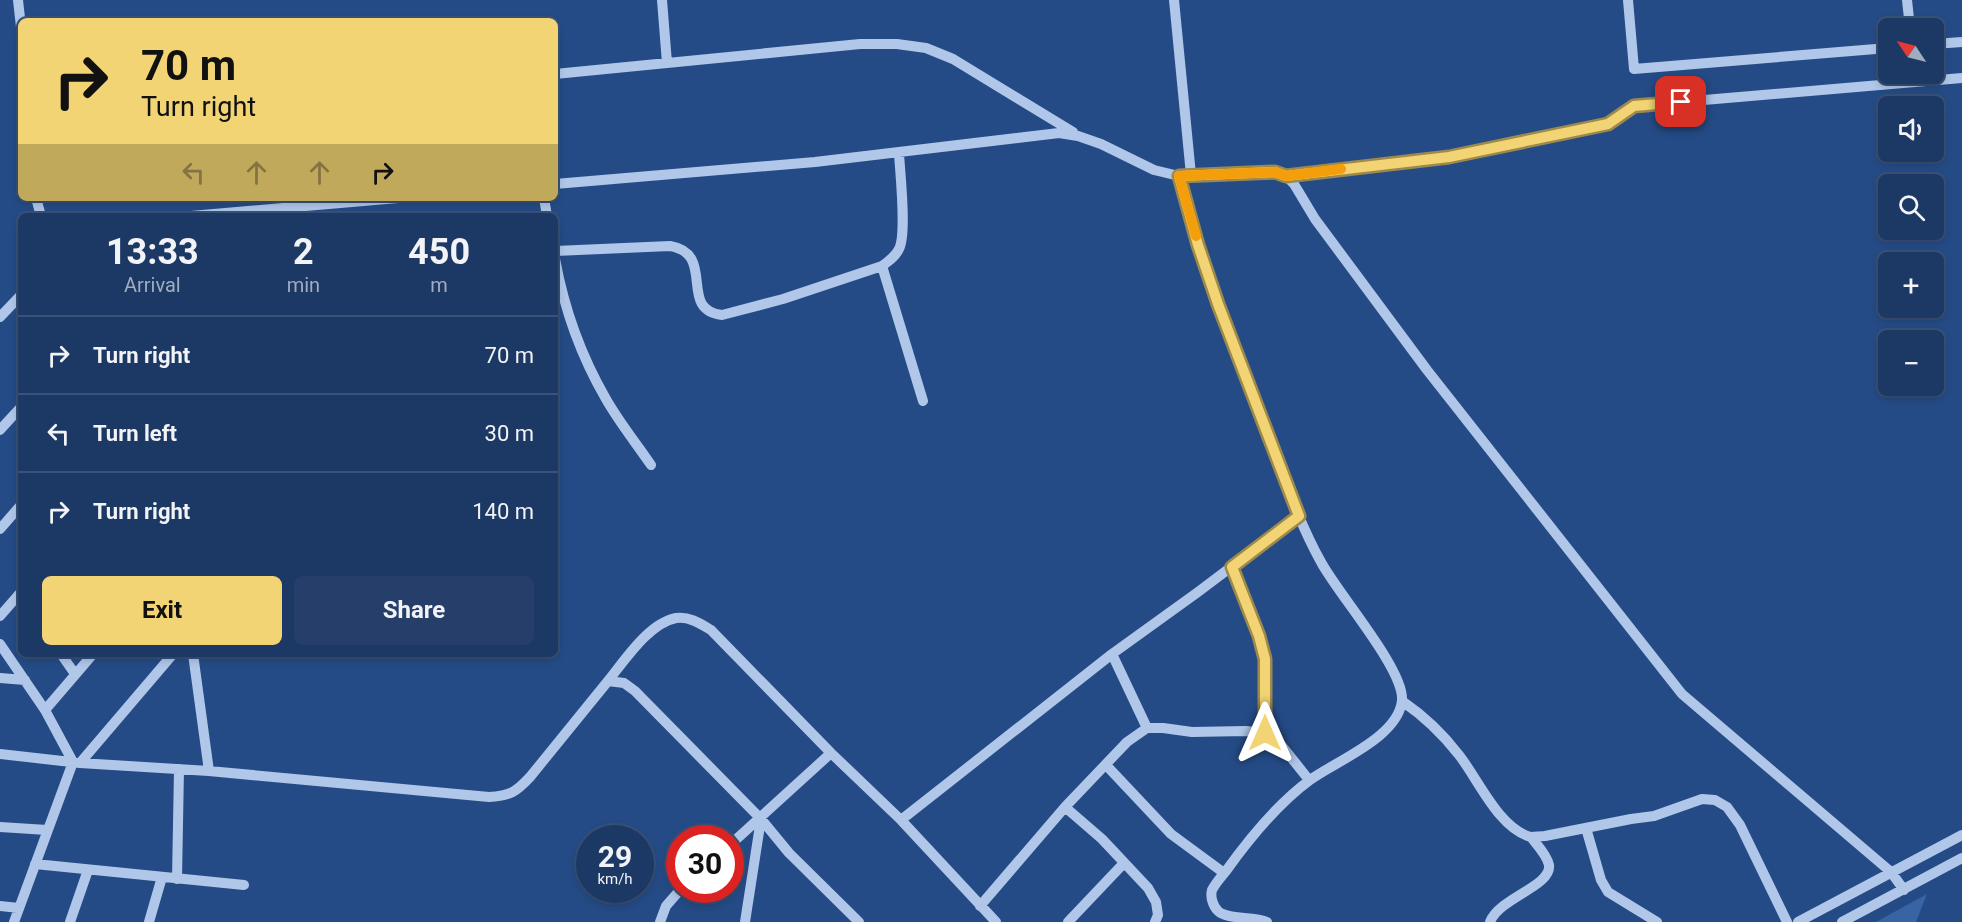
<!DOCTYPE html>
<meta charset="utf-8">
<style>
body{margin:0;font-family:Roboto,sans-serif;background:#253f6a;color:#f1f3f6;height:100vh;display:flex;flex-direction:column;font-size:22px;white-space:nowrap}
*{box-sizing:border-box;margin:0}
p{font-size:20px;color:#a0acbf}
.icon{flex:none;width:33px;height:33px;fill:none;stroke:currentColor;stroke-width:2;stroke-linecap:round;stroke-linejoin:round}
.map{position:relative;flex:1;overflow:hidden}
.drawer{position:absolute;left:18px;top:213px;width:540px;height:444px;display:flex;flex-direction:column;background:#1c3864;border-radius:9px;box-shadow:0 3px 9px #0003,0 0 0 2px #3a5278}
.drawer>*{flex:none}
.banner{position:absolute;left:18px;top:18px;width:540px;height:183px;border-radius:9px;box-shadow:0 3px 9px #0003,0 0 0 2px #3a5278;background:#f2d474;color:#111;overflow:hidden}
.needle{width:39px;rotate:305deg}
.fabs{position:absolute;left:1878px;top:18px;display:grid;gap:12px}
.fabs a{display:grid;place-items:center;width:66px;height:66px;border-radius:9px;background:#1c3864;box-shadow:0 3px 9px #0003,0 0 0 2px #3a5278;font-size:30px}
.speed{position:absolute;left:576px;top:825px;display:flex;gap:12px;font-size:30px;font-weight:700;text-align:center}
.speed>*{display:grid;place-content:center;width:78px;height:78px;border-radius:50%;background:#1c3864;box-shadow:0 3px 9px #0003,0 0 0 2px #3a5278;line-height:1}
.speed small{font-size:15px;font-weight:400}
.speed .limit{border:9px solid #d22;background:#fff;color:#111}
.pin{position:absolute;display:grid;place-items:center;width:51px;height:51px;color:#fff;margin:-26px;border-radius:12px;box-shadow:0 3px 9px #0006}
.me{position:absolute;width:66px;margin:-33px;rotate:0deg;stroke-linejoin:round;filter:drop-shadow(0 0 4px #0008)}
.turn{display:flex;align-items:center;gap:21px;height:126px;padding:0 24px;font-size:27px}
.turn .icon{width:78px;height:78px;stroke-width:2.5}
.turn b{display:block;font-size:42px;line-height:51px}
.lanes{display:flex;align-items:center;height:57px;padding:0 24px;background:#0003;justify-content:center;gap:30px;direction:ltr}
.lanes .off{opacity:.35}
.eta{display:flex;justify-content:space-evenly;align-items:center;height:102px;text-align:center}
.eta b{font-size:36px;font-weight:700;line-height:42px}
.primary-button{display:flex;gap:12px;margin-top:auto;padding:12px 24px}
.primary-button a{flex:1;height:69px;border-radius:9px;background:#f2d474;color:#111;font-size:24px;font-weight:700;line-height:69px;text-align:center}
.primary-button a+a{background:#253f6a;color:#f1f3f6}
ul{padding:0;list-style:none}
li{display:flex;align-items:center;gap:18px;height:78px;padding:0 24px;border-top:2px solid #3a5278}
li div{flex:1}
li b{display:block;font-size:22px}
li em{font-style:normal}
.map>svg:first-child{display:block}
.green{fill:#3964a3}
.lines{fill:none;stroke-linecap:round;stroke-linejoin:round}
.minor{stroke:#b0c7e9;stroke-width:10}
.route-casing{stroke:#9d8a4b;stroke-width:15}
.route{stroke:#f2d474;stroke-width:10}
.slow{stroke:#f59e0b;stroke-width:10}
</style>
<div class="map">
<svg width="1962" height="922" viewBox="0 0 1962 922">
<rect width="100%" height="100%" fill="#254b86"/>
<!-- green -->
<path class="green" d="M1927 894 1916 922H1876Z"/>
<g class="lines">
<!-- minor -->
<path class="minor" d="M18 0 21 27
M662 0 667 63
M1174 0 1191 175
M1628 0 1634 69 1888 48
M1907 0 1910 28
M1934 44 1962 42
M555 74 860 44H897L926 48 953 59 1073 132
M1179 176C1191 219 1203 262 1218 304 1232 345 1249 385 1264 425 1282 471 1297 519 1321 562 1338 594 1404 669 1402 700 1399 737 1336 761 1310 780 1277 804 1249 839 1226 871 1221 877 1215 884 1212 890 1210 897 1213 906 1218 911 1227 920 1253 916 1267 922
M1286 176 1449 157 1608 124 1634 106 1962 78
M555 184 815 162 1059 133 1078 136 1101 144 1154 170 1179 176 1275 172 1286 176 1294 184 1315 219 1427 370 1682 694 1891 872 1904 890
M36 198 41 216
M544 198 547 216
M191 216 398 198
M555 251 670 246C717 254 677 310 722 315L783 299 882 266C889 261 895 257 899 249 907 234 900 173 899 153
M555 259C564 308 581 356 606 399 619 422 636 443 651 465
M882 266 923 401
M0 317 21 295
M0 430 21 407
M0 529 21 505
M1232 567 1259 636 1265 659V733
M0 616 21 592
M0 644 45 710 73 762 14 922
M61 654 75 674
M193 654 209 771
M1112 654 1147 728
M0 678 25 680
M608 681C625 660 649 623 676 618 689 616 701 624 711 630L831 753 901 820 996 922
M1402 701C1424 716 1442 733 1459 755 1478 779 1499 829 1531 837 1535 837 1541 836 1545 836L1631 819 1654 816 1702 799 1715 800 1727 807 1740 825 1787 922
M45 710 93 654
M0 754 80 763 209 771 489 797C510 796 516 792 530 777L608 681 624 683 635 691 761 819 789 853 859 922
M80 763 173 654
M1106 765 1171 834 1224 873
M1065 807 1102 839 1148 888 1156 902 1158 915 1155 922
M901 820 1112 654 1198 592 1299 516
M0 827 47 830
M1586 828 1601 880 1608 892 1657 922
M730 845 831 753
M35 864 244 885
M177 879 179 769
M0 906 19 908
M980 906 1065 807 1127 742 1147 728H1163L1192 732 1246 731 1265 733 1278 741 1309 780
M70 922 88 870
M149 922 162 877
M660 922 666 906 680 890
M745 922 761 819
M1068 922 1124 863
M1490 922C1499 898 1552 886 1549 865 1547 855 1537 845 1531 837
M1798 922 1962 835
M1842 922 1962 858"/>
</g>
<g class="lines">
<!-- route casing -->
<g class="route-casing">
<path id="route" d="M1265 733V659L1259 636 1232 567 1299 516 1218 304 1198 245 1179 176 1275 172 1286 176 1449 157 1608 124 1634 106 1681 102"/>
</g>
<!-- route -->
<use href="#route" class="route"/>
<!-- slow -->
<path class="slow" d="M1196 236 1179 176 1275 172 1286 176 1341 169"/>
</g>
</svg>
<div class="fabs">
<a><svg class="needle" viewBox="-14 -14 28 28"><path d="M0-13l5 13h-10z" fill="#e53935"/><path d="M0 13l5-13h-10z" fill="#a0acbf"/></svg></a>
<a><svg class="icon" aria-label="sound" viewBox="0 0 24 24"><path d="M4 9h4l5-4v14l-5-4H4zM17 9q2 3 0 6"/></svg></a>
<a><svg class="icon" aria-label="search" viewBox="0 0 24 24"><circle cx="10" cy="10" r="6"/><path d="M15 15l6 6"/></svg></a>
<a>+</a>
<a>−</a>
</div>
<div class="speed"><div>29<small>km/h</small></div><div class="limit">30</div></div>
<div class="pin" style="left:1681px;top:102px;background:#d93025"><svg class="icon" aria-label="arrive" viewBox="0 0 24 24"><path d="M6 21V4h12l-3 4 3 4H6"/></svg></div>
<svg class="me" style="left:1265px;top:733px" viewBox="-20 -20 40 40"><path d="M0-17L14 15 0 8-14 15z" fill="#f2d474" stroke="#fff" stroke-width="4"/></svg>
<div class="banner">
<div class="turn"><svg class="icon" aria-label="right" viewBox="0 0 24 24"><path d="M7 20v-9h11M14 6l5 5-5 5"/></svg><div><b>70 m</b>Turn right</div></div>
<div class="lanes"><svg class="icon off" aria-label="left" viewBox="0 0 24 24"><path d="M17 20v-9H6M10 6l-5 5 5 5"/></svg><svg class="icon off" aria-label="ahead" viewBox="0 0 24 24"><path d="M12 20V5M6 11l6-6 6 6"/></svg><svg class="icon off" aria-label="ahead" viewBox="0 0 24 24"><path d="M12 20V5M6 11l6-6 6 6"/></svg><svg class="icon" aria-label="right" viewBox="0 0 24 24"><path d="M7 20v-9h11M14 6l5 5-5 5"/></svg></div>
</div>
<section class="drawer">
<div class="eta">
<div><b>13:33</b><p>Arrival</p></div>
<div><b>2</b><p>min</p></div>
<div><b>450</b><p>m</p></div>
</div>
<ul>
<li><svg class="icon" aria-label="right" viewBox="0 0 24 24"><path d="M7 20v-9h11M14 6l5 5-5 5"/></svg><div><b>Turn right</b></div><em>70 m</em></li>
<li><svg class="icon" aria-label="left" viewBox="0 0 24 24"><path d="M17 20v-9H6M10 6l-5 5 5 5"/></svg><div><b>Turn left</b></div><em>30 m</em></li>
<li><svg class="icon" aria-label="right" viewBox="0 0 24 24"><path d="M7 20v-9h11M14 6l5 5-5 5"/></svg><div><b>Turn right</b></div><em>140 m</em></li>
</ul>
<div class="primary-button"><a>Exit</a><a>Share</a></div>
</section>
</div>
